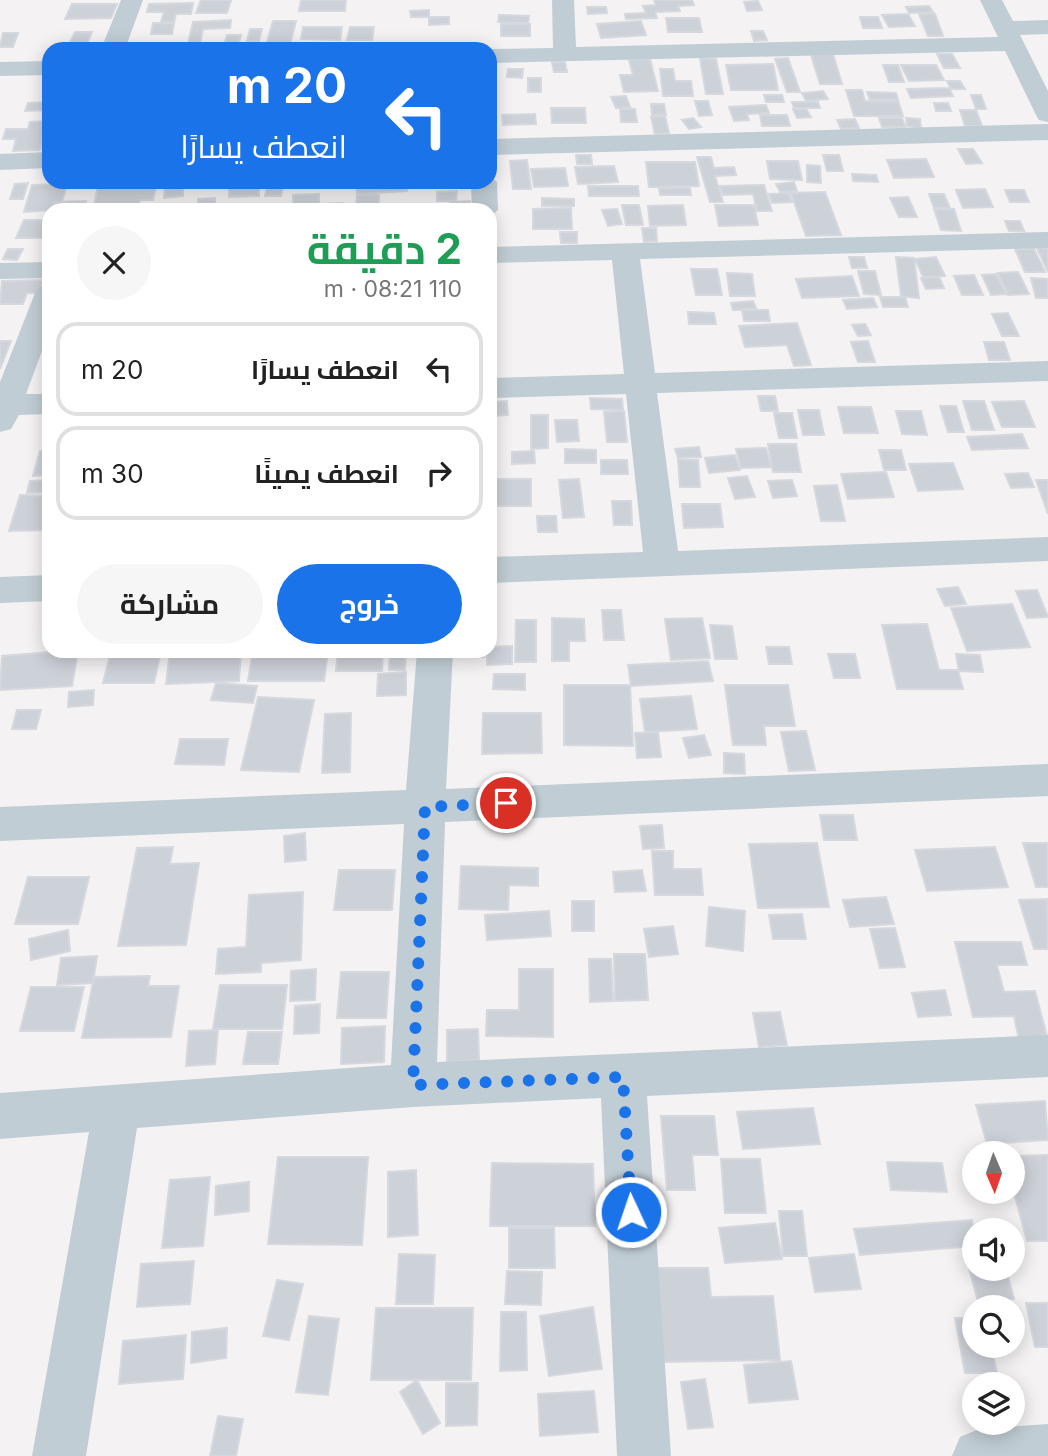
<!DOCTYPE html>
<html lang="ar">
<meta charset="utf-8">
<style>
body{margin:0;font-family:Inter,Cairo,sans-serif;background:#f6f6f6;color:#222;direction:rtl;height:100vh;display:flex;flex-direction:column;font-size:26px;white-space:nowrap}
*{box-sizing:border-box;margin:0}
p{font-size:23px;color:#767676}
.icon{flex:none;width:38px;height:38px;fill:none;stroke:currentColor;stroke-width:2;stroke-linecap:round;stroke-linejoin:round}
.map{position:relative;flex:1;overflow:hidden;direction:ltr}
.details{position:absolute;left:42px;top:203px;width:455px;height:455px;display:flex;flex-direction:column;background:#fff;border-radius:21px;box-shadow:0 4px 18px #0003;direction:rtl}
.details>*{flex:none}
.banner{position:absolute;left:42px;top:42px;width:455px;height:147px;border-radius:21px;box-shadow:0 4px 18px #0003;direction:rtl;background:#1a73e8;color:#fff;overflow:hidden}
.needle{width:46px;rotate:178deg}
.tools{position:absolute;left:962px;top:1141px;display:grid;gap:14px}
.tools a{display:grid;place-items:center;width:63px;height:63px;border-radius:50%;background:#fff;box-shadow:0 4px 18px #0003;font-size:35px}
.pin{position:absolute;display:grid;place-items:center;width:60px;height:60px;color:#fff;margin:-30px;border:4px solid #fff;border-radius:50%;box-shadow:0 2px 7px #0007}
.me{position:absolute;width:77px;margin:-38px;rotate:357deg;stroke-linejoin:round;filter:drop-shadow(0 0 5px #0008)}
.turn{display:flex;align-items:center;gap:24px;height:147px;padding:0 35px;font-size:32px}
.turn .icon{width:91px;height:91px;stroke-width:2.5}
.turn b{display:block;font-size:49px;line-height:60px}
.round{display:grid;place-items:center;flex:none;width:74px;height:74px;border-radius:37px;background:#f6f6f6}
.head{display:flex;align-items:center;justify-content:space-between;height:119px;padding:0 35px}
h1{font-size:42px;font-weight:700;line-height:52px;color:#1e9e55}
.button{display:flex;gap:14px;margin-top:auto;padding:14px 35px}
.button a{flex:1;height:80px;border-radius:42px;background:#1a73e8;color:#fff;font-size:28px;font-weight:700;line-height:80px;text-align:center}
.button a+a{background:#f6f6f6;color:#222}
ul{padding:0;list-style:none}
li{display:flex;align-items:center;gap:21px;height:94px;margin:0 14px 10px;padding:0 21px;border:4px solid #e0e0e0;border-radius:21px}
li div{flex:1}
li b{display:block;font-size:26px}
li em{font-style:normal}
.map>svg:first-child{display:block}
.building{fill:#cdd1d8;stroke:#d5d8de;stroke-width:2}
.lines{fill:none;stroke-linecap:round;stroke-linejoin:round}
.street{fill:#c1cdd4;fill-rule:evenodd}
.route{stroke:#1a73e8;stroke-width:12;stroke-dasharray:0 21.6}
</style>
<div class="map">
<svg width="1048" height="1456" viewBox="0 0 1048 1456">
<rect width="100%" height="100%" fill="#f4f2f2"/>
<!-- building -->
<path class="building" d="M201 0H231L227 13H196Z
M301 0H346L345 11H299Z
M654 0H692L694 5 678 6 680 11 655 12 657 18 626 19 625 14 646 13 643 6 656 5Z
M758 1 762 10 747 11 744 2Z
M193 3 191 14H176L174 22H161L164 12H147L149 4Z
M72 4H117L111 18 65 19Z
M929 6 933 12 909 13 906 7Z
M587 7H606L607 13 588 14Z
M429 10V17H411L410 11Z
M908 14 915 26 889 27 882 15Z
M919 14H935L943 36H928Z
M499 15 529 16 528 23 498 22Z
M429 17H449V24L429 25Z
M860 17H878L882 28H863Z
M666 18H699L702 32H668Z
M231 20 230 28 203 29 200 44H188L193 22Z
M273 21H296L289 49H265Z
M641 21 646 35 601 38 597 24Z
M153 23H174L172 34H151Z
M501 24H530V36H501Z
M303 27H342L340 40 301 39Z
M350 27H374L372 40H347Z
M250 29H262L259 41H247Z
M751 31H763L767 40 754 41Z
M75 32H92L86 46H68Z
M3 33H18L13 47H0Z
M227 35H241L237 49H223Z
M833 54 842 84H820L811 55Z
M937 54H952L960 68H944Z
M700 58 716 59 723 94H706Z
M788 58 800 92H787L775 59Z
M650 59 658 91 624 92 620 75H633L629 60Z
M552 62H565L567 72H554Z
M773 64 778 90H731L726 65Z
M883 65H898L904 82H889Z
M901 65H936L944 80 909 81Z
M508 69H523L522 78 507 77Z
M660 69H673L675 81H691L693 96H663Z
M528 78H541V92H528Z
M947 81H960L965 89H951Z
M949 88 953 96 911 98 907 89Z
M846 90H862L865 101H898L903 116H854Z
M823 91 828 99 806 101 802 93Z
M867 92 896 93 898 100H870Z
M764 95H782L784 102H766Z
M971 95H981L986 109H976Z
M626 96 630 107 616 108 611 97Z
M695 101H708L712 115 699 116Z
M49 102V110L25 111 28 103Z
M792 102H818L820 108H794Z
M934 103H948L951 111H936Z
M651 104H664L666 115H652Z
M766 105 769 113 747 114 749 120 734 121 729 107Z
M551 108H585L586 123H552Z
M620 109H635L637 122H621Z
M793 109H806L811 117 797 118Z
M960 110H976L982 126H965Z
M535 114 536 124 503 125 502 115Z
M760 115H787L790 126H762Z
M665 116 669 133 655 134 651 117Z
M693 118 701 127 689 129 682 120Z
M879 118H902L905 127H882Z
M906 118 920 119 921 128 907 126Z
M855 119 859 128 841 129 837 120Z
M49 121 40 150 13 151 16 139H3L6 129H28L30 122Z
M958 149H973L982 163 966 164Z
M576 155H591L592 164H577Z
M823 155H839L843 171H827Z
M697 157H711L714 168 734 167 736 175 715 176 723 202H710Z
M926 159 934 177 894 178 887 160Z
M527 160 531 189H513L510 161Z
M767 161H798L802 180 770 179Z
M646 162H695L699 186 649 187Z
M807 165 820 166 821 183 807 182Z
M614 166 618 182 578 184 575 167Z
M565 168 568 186 534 187 531 169Z
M852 174 876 175 878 182 853 181Z
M99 182H157L153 200H140L138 209 93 210Z
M165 182H183V196L164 198Z
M268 182H284L281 196H265Z
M356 182H406L407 191 357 194Z
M414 182H437L438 186 414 188Z
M794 182 797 191 780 192 776 184Z
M28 183 23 199H10L15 184Z
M67 184 62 202H54L52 210 24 212 32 185Z
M259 184V196L229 197V185Z
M764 185 772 211H757L753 194 723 195 720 186Z
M588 186H638L639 196H589Z
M659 188H690L691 195H660Z
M985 189 993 207 963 208 956 190Z
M1005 190H1024L1029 202H1010Z
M457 191 456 201H437V192Z
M825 192 841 235 806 236 791 193Z
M789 193 792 202 772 203 769 194Z
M319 194V204L343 203V210H304L305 205 293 206V195Z
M929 194H944L950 208H934Z
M357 195H379V204L356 205Z
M908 197 917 217H899L890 198Z
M215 198V207L198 208V199Z
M542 198 574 199V206H542Z
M86 201 84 210H54L56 202Z
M470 201 471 210H450V202Z
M622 205H639L643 225H626Z
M683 205 686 225 650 226 648 206Z
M715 205H754L758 225 719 226Z
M571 208 572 229H533V209Z
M617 209 622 224 608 226 602 210Z
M934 209H954L961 231 941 230Z
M24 220H49V238H16Z
M1005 221H1020L1024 231H1009Z
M642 228H656L657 241 644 242Z
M560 232H577V243H561Z
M1037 248H1048V272Z
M8 249H23L17 260 3 259Z
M1015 249H1034L1045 272H1025Z
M849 257H864L867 268H852Z
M896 257 914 258 919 298 901 296Z
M936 257 945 276 923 277 915 259Z
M691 269H717L722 295H696Z
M858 271H875L881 295 864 294Z
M1018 272 1029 294 1008 295 998 273Z
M727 273 752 274 755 296H730Z
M996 274 1006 294 991 295 982 275Z
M974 275 983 295H962L954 276Z
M852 276 859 296 802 298 796 279Z
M939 277 944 288 926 289 921 278Z
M1031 278 1048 279V298H1036Z
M45 280 40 293H27L23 304H0L2 281Z
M880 297H905L908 307H883Z
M873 298 877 307 847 309 843 300Z
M753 301 756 308 733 310 731 303Z
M742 310H768L770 321H744Z
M688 312 714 313 716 324H689Z
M1008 313 1019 336H1002L992 314Z
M797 323 811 365 794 366 787 345 745 347 739 326Z
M865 324 871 335 858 336 852 325Z
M0 341H11L0 369Z
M868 341 875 362H858L851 342Z
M984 342H1004L1010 360H989Z
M758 396H775L778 411H761Z
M590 398 622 399 623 410 591 409Z
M507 401 508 415 490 416V402Z
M963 401H984L994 430H972Z
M1024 401 1035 427H1002L992 402Z
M940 406H956L964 432H948Z
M838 407H871L878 433H844Z
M798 410H819L824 435H803Z
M624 411 627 442H607L604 412Z
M896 411H921L927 435 902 434Z
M774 413H792L797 438H779Z
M531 415H548V448L531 449Z
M555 420H577L579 441 557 442Z
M1022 434 1028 448 972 450 967 437Z
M768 444H796L801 472H773Z
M699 447 701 457 678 458 675 449Z
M766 448 771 467 741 468 736 449Z
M565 449 596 450V463H565Z
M879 450H901L906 470H884Z
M40 451H49V475L33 476Z
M534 451 535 463 512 464V452Z
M735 455 740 470 709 473 705 458Z
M678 459 698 460 700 487H680Z
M601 460H627L628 474H601Z
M953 463 963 489 918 491 909 464Z
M886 472 894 497 848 499 841 474Z
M1028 473 1034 487 1011 488 1005 474Z
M747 476 755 497 735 499 728 478Z
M490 479H531V506H490Z
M579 479 584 517 563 518 559 480Z
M49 480V492L27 493 30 481Z
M792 480 797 496 773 498 768 481Z
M1036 480H1048V514Z
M837 485 845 521H821L814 486Z
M20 495 49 496V530L9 531Z
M612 501H631L632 525H614Z
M682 504H720L723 527 684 528Z
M537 516H556L557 532H538Z
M958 587 966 604 945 606 937 589Z
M1037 590 1048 617 1027 618 1016 591Z
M1012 604 1030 647 967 651 951 608Z
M602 610H621L624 640H604Z
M552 618 584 619 585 641H569V661H552Z
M702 618 710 658 671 660 665 619Z
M516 620H536V662H515Z
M927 624 939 670H958L963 689H897L882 625Z
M710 625 732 626 737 659H715Z
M512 646V664L487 665V651H490V647Z
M766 647H789L792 664H769Z
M64 651H78L72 686 0 690 2 656Z
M111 651H161L154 683H103Z
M170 651H241L239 681 166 684Z
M253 651H328L324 681H248Z
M338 651H383L382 671H336Z
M390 651H406L405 670H389Z
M463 651H485L484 657H463Z
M828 654H855L860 678H834Z
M956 654 980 655 983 672 959 671Z
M708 661 713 681 631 686 628 665Z
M406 672V695L377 696 378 674Z
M494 674H525V690L493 689Z
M216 683 257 686 253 703 211 700Z
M564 685H630L633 746 564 745Z
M725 685H788L795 726H764L766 745H733Z
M94 690 93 705 68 707 69 692Z
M691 696 697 729 645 732 640 699Z
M258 697 314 700 299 772 241 770Z
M17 710H41L36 729H12Z
M351 713 350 772 322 773 325 714Z
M483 713H541L542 753 482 754Z
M806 731 815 770 789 771 781 732Z
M658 732 661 757 637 758 635 733Z
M704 735 711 755 689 758 683 738Z
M180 739H228L224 765 175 764Z
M724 753 744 754 745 774 724 773Z
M820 815H853L857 840H824Z
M662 825 664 848 643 849 640 826Z
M305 833 306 860 285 862 284 836Z
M817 843 829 907 758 908 749 844Z
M1023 843H1048V887H1036Z
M173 847 170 864 199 863 186 945 118 946 137 848Z
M995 847 1008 887 927 891 915 850Z
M652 851H673V869H701L703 895H655Z
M461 866 538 868V886L509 885 508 910 459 909Z
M339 870H395L392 910H334Z
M642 870 646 891 615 892 613 872Z
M28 877H89L78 924H15Z
M303 892 301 960 261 963V972L216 974 218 949 246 947 249 895Z
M886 897 894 924 850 927 843 900Z
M1047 899 1048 949H1034L1019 900Z
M572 901H594V931H572Z
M709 907 745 911 743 951 706 946Z
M549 911 551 936 487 940 485 915Z
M802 914 806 939H773L769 915Z
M673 926 678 954 649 957 644 929Z
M895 928 905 967 880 968 870 929Z
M68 930 70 951 31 960 29 939Z
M955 942H1021L1027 965H997L1004 992 1035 991 1048 1040H1019L1014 1016 973 1017Z
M614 954H645L648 1000 615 1001Z
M97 956 93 983 57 985 61 958Z
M589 959H611L613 1001 590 1002Z
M316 969 315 1000 290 1001 291 971Z
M519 969H553V1037L486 1036 487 1010H519Z
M341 972H389L386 1018H337Z
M150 976 148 986H179L171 1037 82 1038 94 977Z
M220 985H287L282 1029H213Z
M31 987H84L74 1031H20Z
M945 990 951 1015 918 1017 912 993Z
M320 1004 319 1033 294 1034 295 1006Z
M780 1012 787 1045 759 1047 753 1013Z
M385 1026 384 1062 341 1064 342 1028Z
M478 1029 479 1060 447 1062V1030Z
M218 1030 215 1064 186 1066 189 1031Z
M248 1032H282L278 1064H243Z
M1045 1101 1048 1140 987 1144 976 1105Z
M813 1108 820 1144 743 1149 737 1112Z
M661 1116H714L718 1155H692L695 1190H667Z
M1048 1155V1241H1027L1013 1189V1156Z
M278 1157H368L362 1245 268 1244Z
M721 1159H760L766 1213H725Z
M887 1162 942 1163 947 1192 891 1190Z
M492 1163 593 1164 595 1226H490Z
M416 1170 418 1235 388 1237V1172Z
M210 1177 203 1246 162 1248 170 1180Z
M249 1182V1211L215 1215 216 1186Z
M779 1211H802L807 1256H783Z
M972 1220 975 1246 860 1255 854 1229Z
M775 1223 782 1259 725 1263 719 1228Z
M509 1228H554L555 1268H509Z
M399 1254 435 1255 433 1304H396Z
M854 1254 861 1289 815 1292 809 1258Z
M194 1261 190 1304 137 1307 141 1264Z
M967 1261H975V1269H1006L1014 1299 978 1301Z
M656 1268H708L711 1297 773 1296 780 1360 662 1362Z
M507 1271 542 1272 541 1305 505 1304Z
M277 1280 303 1284 289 1340 263 1336Z
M1026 1303H1048V1347H1035Z
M593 1307 602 1369 549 1376 540 1316Z
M376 1308H473L471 1380H371Z
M501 1312H526L527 1370 500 1371Z
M309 1316 339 1319 328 1395 296 1392Z
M955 1318H975V1346H991L997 1373H965Z
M227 1328 226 1358 191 1363 192 1332Z
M186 1335 183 1379 119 1384 123 1341Z
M791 1361 798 1399 749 1403 744 1365Z
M705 1379 713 1427 688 1429 681 1382Z
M417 1380 440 1423 423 1434 400 1392Z
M446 1383H478L477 1425 446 1426Z
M594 1391 598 1432 540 1436 538 1394Z
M218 1416 243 1419 236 1456H210Z"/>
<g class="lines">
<!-- street -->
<path class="street" d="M121 0H143L125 49H101Z
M552 0H574L576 47 998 37 980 0H1002L1013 21 1048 20V34L1020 35 1048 91V122L1039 120 1036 115 1005 51 490 63V49L553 48Z
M49 61V75L0 76V62Z
M1048 124V140L490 155V139Z
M49 152V168L0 170V154Z
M490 176 497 182 498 210 490 217V210H472L471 182H490Z
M1048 232V248L640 259 655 373 1048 361V381L657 393 678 551 1048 537V561L490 583V557L643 552 626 394 490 398V378L624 374 612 260 490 263V247Z
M49 262V278L0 279V263Z
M49 284V332L26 394H49V414L19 415 11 429 0 432V382L35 293 39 287Z
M49 575V601L0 603V577Z
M417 651H453L446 789 1048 764V796L445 822 437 1062 1048 1035V1077L647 1096 671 1456H617L601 1098 413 1107 137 1128 86 1456H32L89 1132 0 1139V1093L391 1065 404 824 0 841V807L406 790Z
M1048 1424V1456H952L960 1437 979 1429Z"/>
</g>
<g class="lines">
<!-- route -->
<path class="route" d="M506 803 425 807 413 1085 623 1077 631 1212"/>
</g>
</svg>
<div class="tools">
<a><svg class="needle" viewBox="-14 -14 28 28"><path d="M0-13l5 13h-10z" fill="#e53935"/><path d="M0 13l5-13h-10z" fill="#767676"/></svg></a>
<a><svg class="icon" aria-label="sound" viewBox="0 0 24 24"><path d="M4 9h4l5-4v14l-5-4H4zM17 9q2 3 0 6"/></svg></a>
<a><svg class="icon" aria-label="search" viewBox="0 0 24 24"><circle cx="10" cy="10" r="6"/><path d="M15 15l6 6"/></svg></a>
<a><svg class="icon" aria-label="layers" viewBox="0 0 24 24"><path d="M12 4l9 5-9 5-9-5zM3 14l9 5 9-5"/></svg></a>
</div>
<div class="pin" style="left:506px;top:803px;background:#d93025"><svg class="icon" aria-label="arrive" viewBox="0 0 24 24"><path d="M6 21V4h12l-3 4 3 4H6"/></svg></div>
<svg class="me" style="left:631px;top:1212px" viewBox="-20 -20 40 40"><circle r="17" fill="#1a73e8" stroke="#fff" stroke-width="3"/><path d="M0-11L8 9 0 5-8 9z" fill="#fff"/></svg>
<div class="banner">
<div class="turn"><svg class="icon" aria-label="left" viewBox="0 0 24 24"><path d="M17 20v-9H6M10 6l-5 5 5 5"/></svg><div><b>20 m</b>انعطف يسارًا</div></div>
</div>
<section class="details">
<div class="head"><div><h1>2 دقيقة</h1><p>110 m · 08:21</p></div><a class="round"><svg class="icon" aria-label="close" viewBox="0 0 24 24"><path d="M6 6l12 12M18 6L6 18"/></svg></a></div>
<ul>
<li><svg class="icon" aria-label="left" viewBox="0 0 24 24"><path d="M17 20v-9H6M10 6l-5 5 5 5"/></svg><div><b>انعطف يسارًا</b></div><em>20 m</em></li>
<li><svg class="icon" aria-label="right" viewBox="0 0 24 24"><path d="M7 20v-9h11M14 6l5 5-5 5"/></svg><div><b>انعطف يمينًا</b></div><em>30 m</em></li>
</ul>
<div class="button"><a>خروج</a><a>مشاركة</a></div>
</section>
</div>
